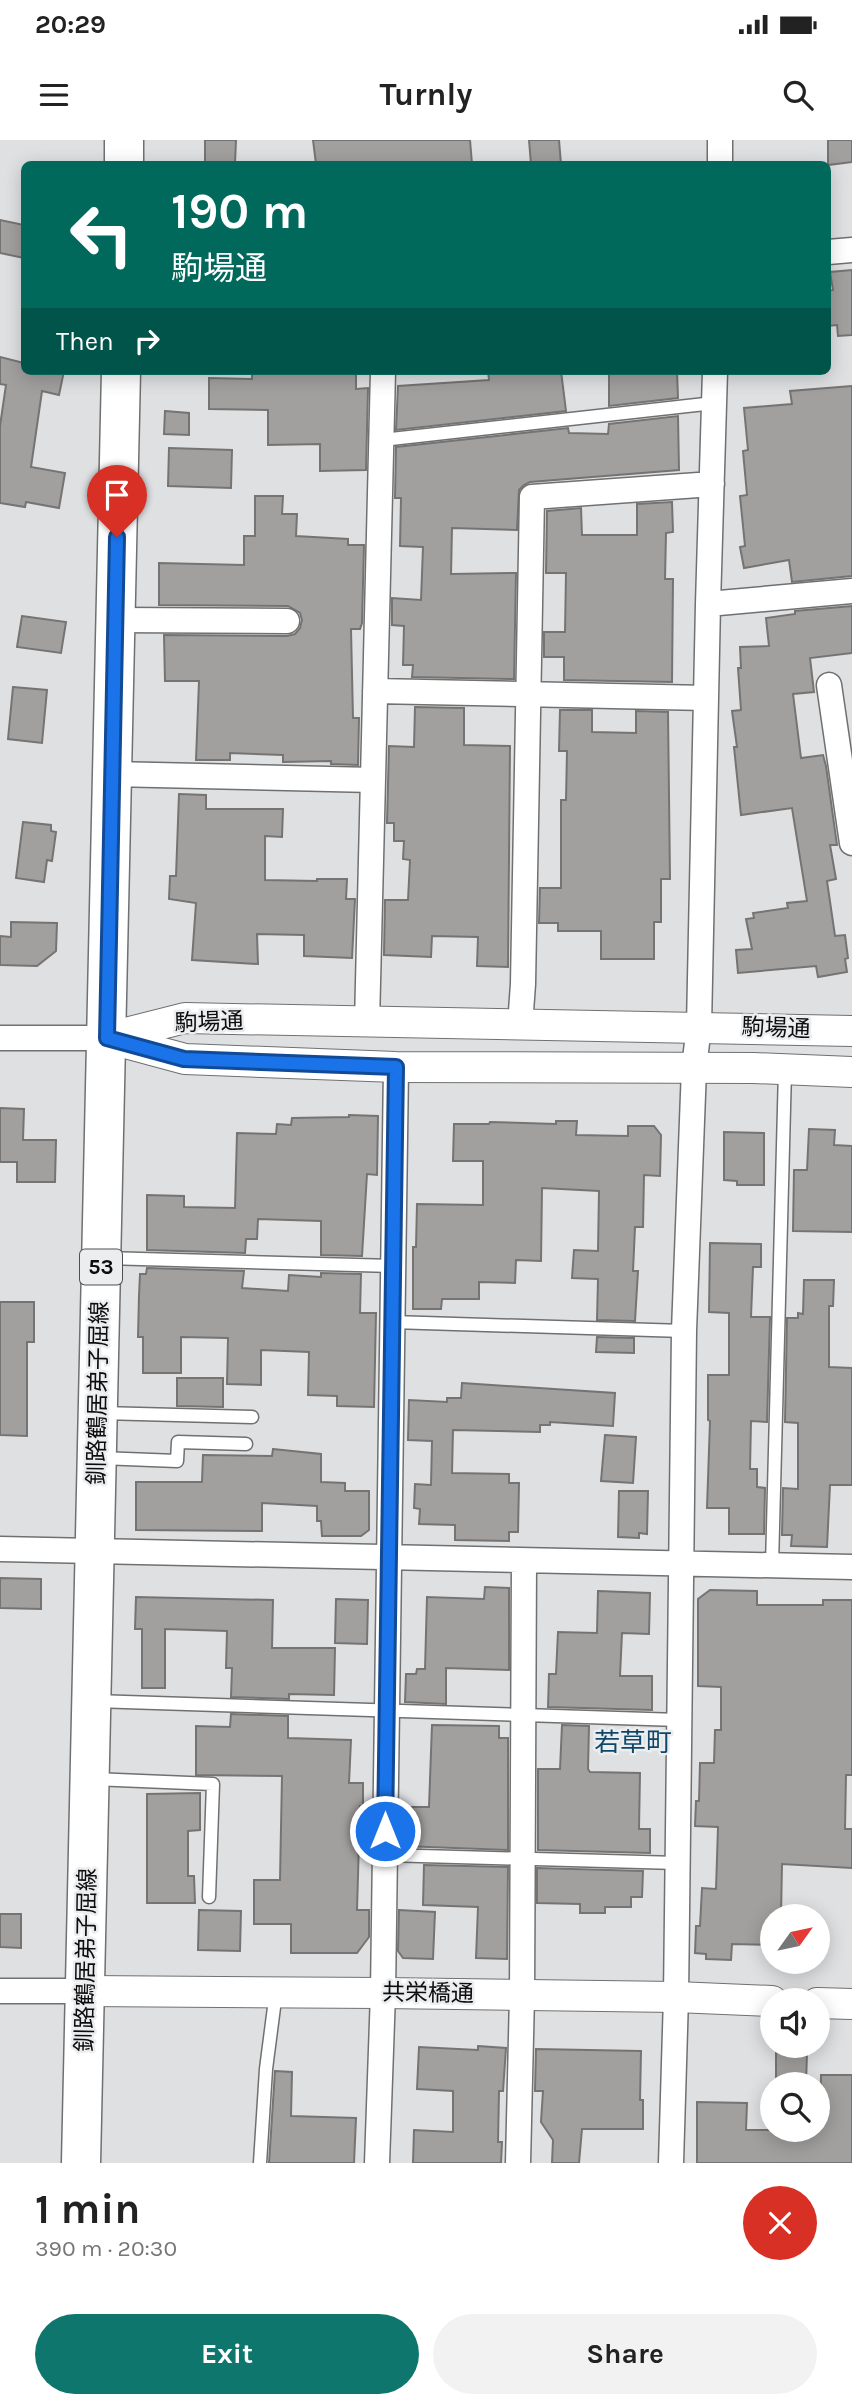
<!DOCTYPE html>
<meta charset="utf-8">
<style>
body{margin:0;font-family:Karla,"Noto Sans JP",sans-serif;background:#f2f2f2;color:#222;height:100vh;display:flex;flex-direction:column;font-size:26px;white-space:nowrap}
*{box-sizing:border-box;margin:0}
p{font-size:23px;color:#767676}
.icon{flex:none;width:38px;height:38px;fill:none;stroke:currentColor;stroke-width:2;stroke-linecap:round;stroke-linejoin:round}
.map{position:relative;height:2023px;overflow:hidden}
.sheet{display:flex;flex-direction:column;background:#fff;flex:1}
.sheet>*{flex:none}
.banner{position:absolute;left:21px;top:21px;width:810px;height:214px;border-radius:10px;box-shadow:0 4px 18px #0003;background:#00695c;color:#fff;overflow:hidden}
.needle{width:46px;rotate:57deg}
.fabs{position:absolute;left:760px;top:1764px;display:grid;gap:14px}
.fabs a{display:grid;place-items:center;width:70px;height:70px;border-radius:50%;background:#fff;box-shadow:0 4px 18px #0003;font-size:35px}
.pin{position:absolute;display:grid;place-items:center;width:60px;height:60px;color:#fff;margin:-72px -30px;border-radius:50% 50% 50% 0;rotate:-45deg;box-shadow:0 0 7px #0007}
.pin .icon{rotate:45deg}
.me{position:absolute;width:77px;margin:-38px;rotate:0deg;stroke-linejoin:round;filter:drop-shadow(0 0 5px #0008)}
.turn{display:flex;align-items:center;gap:24px;height:147px;padding:0 35px;font-size:32px}
.turn .icon{width:91px;height:91px;stroke-width:2.5}
.turn b{display:block;font-size:49px;line-height:60px}
.then{display:flex;align-items:center;height:66px;padding:0 35px;background:#0003;gap:14px;font-size:26px}
.round{display:grid;place-items:center;flex:none;width:74px;height:74px;border-radius:37px;background:#f2f2f2}
.overview{display:flex;align-items:center;justify-content:space-between;height:119px;padding:0 35px}
h1{font-size:42px;font-weight:700;line-height:52px}
.cta{display:flex;gap:14px;margin-top:auto;padding:14px 35px}
.cta a{flex:1;height:80px;border-radius:42px;background:#0f766e;color:#fff;font-size:28px;font-weight:700;line-height:80px;text-align:center}
.cta a+a{background:#f2f2f2;color:#222}
.status{display:flex;justify-content:space-between;align-items:center;height:49px;padding:0 35px;background:#fff;direction:ltr}
.status svg{height:19px;fill:currentColor}
header{display:flex;justify-content:space-between;align-items:center;height:91px;padding:0 35px;background:#fff;font-size:32px;font-weight:700}
.map>svg:first-child{display:block}
.building{fill:#a2a09f;stroke:#767473;stroke-width:2}
.lines{fill:none;stroke-linecap:round;stroke-linejoin:round}
.service-casing{stroke:#6f7071;stroke-width:15}
.minor-casing{stroke:#6f7071;stroke-width:27}
.tertiary-casing{stroke:#6f7071;stroke-width:32}
.primary-casing{stroke:#6f7071;stroke-width:41}
.service{stroke:#fff;stroke-width:12}
.minor{stroke:#fff;stroke-width:24}
.tertiary{stroke:#fff;stroke-width:30}
.primary{stroke:#fff;stroke-width:38}
.route-casing{stroke:#114b97;stroke-width:18}
.route{stroke:#1a73e8;stroke-width:12}
.labels{text-anchor:middle;dominant-baseline:central;stroke-width:5;stroke-linejoin:round;paint-order:stroke}
.shield{fill:#ecedef;stroke:#505052;stroke-width:2}
.shield-label{font-size:21px;font-weight:bold;fill:#0d0d0e}
.street-label{font-size:23px;fill:#0d0d0e;stroke:#ecedef}
.quarter-label{font-size:26px;fill:#0e4768;stroke:#ecedef}
</style>
<div class="status"><b>20:29</b><svg viewBox="0 0 49 12"><path d="M0 12V9h3v3zM5 12V6h3v6zM10 12V3h3v9zM15 12V0h3v12zM26 1h20v11H26zM47 4h2v5h-2z"/></svg></div>
<header><svg class="icon" aria-label="menu" viewBox="0 0 24 24"><path d="M4 6h16M4 12h16M4 18h16"/></svg>Turnly<svg class="icon" aria-label="search" viewBox="0 0 24 24"><circle cx="10" cy="10" r="6"/><path d="M15 15l6 6"/></svg></header>
<div class="map">
<svg width="852" height="2023" viewBox="0 0 852 2023">
<rect width="100%" height="100%" fill="#dfe0e2"/>
<!-- building -->
<path class="building" d="M205 0H236L235 24H205Z
M313 0H470L472 24H316Z
M529 0H559L561 24H531Z
M828 0H852V22L828 25Z
M0 80 24 85V118L0 113Z
M852 130V195L838 196 837 185 828 186V151L833 150 830 132Z
M0 217 24 223V231H64L59 255 42 251 31 327 65 333 59 368 26 362 25 367 0 363V286L6 245 0 244Z
M252 231 356 232V249L368 248 366 330 320 331V304L268 305V270L209 269V238L252 239Z
M488 231H561L566 271 396 290 398 246 489 240Z
M609 231H677L678 258 609 266Z
M852 246V436L792 442 789 420 744 428 740 407 745 406 740 356 747 355 743 311 748 310 744 268 792 264 790 251Z
M165 271 189 273V295L164 294Z
M678 276 679 330 530 342 524 345 519 350 517 390 452 388 451 434 516 433 514 539 412 537 413 525H403L404 486 392 485V458L421 460 423 407 400 406 401 358H395L396 307 568 288 569 293 608 294 609 284Z
M169 308 232 310 231 348 168 346Z
M255 356H283L282 374H297L296 396 348 399V405H364L362 483 360 489H351L353 578H359L358 625 331 624V621L283 622V615L230 613V620H196L199 541H165L164 495 287 496 295 494 300 488 302 480 300 473 288 466 159 465V423L244 425V396H255Z
M672 362 673 392 666 393 665 439H673L672 542 564 540V517H544V492H565L566 433H546L547 371 581 368 582 395H637V364Z
M852 466V513L810 518 814 552 793 554 801 618 823 615 826 626 837 705H830L836 739 827 741 835 796 845 795 848 818 845 819 847 832 818 837 816 826 738 833 736 810 752 809 746 779 754 778 753 773 788 768 787 763 807 761 792 668 741 675 734 607H737L732 571 741 570 738 528H741L740 507 769 506 766 478 795 474V471Z
M22 476 66 482 61 513 17 507Z
M13 547 47 550 42 603 8 599Z
M415 567 464 568V605L510 606 508 827 477 826 478 797 432 796 431 817 384 815 385 760H408L410 720 403 719 404 701H394V683H387L389 606 414 607Z
M560 570H592V592L636 593V571L668 572 670 739H661V782H654V819H601V791H558V783H539L540 748H561V660H566L567 611H559Z
M179 654 206 655V669H283L282 697 265 696V740L317 741V739H347L346 759H355L352 818 304 816V795L257 794 258 824 192 820 196 763 169 759 170 736H176Z
M23 682 51 685V691L56 692 52 721 47 720 44 742 16 738Z
M11 782 57 783 56 811 37 826 0 825V796L11 797Z
M0 968 24 969 23 1000H56L55 1042H17V1022H0Z
M349 975 378 976 377 1035 367 1034 362 1116 321 1115V1081L258 1079 257 1099H246L245 1113 147 1110V1055L184 1056V1067L235 1068 237 993 276 994 277 984 291 985 292 978 349 977Z
M556 981H577L576 995 628 996V986H654L661 995 660 1036 644 1035 643 1087H635L633 1131H638L635 1181 597 1180 598 1139 572 1138 574 1110 598 1111 599 1051 542 1048 541 1121 516 1120 515 1143 479 1142V1159H442L441 1169H413V1107H416L417 1064 483 1065V1021H453L454 984H489L490 982 556 984Z
M809 989 835 990 834 1005 852 1006V1092L793 1091 794 1030H807Z
M724 992 764 993V1045H737V1041L724 1040Z
M710 1103 761 1104V1127H753L751 1177H770L767 1282 751 1281 750 1329H757V1347L765 1348 764 1394H729V1368H707L710 1281 708 1280V1235H729V1173L709 1172Z
M147 1128 244 1131 242 1148 288 1151 289 1135 321 1137V1133L361 1134 360 1173H376L374 1267 337 1266V1256L308 1255 309 1212 261 1210V1245L227 1244 228 1198 181 1197V1233H143V1197H138L139 1156 140 1134H146Z
M804 1140H834L833 1166H829V1227L852 1228V1345H830L827 1407 791 1406 792 1395H782L783 1348 798 1349V1283L785 1282 787 1178H798V1173L803 1174Z
M0 1162H34V1202H27V1296L0 1295Z
M597 1197 634 1198V1213L596 1212Z
M177 1238H223V1267L177 1266Z
M462 1243 615 1253 613 1286 550 1282V1285H540V1292L453 1290 452 1333 509 1334V1343H519L518 1392H509V1401L455 1400V1385L419 1384 420 1369 414 1368 415 1344 431 1345 432 1301 408 1300 409 1260 447 1262V1258H461Z
M605 1295 636 1297 633 1343 601 1341Z
M273 1309 321 1314V1342L345 1343V1351H369V1390L361 1396H322L321 1381H317V1366L262 1363V1391L136 1390V1342H202L203 1315 272 1316Z
M619 1351H648L647 1394 639 1393V1398L618 1397Z
M0 1438 41 1439V1469L0 1468Z
M485 1447 509 1448V1530L446 1528V1564L405 1562 406 1534H416L417 1529H425L427 1457 484 1459Z
M710 1450 757 1451V1465H823V1460H852V1635H846L845 1689H852V1728L782 1724 781 1776H772V1805L732 1804 731 1820 706 1819V1814L695 1813 696 1786H700L702 1748 716 1749 718 1687 695 1686 696 1661H699L700 1623H714L715 1590H721V1547L698 1546V1459Z
M598 1451 650 1453 649 1494 622 1493 620 1536H652V1570L548 1567 549 1534H556L558 1492 597 1493Z
M136 1457 273 1460 272 1508H335L334 1555 289 1554V1559L231 1557 232 1528H226L227 1491 165 1489V1548H142V1489H135Z
M336 1459 368 1460 367 1504 335 1503Z
M231 1574 288 1576V1598L351 1600 349 1643H363V1666H360L357 1770H369V1797L357 1813H291V1784H254V1740H280L282 1636 196 1635V1586L230 1587Z
M432 1585 499 1586V1598H508V1710L402 1706V1667H429Z
M562 1585 589 1586 588 1629 590 1632 640 1633 639 1689H650V1713L538 1710V1629H560Z
M200 1653V1690L188 1691V1736H194L195 1763H147V1654Z
M424 1725 508 1727 507 1819 476 1818 478 1767 423 1765Z
M537 1728 643 1731 642 1757H631V1767H605V1773H580V1764L537 1763Z
M199 1770 241 1771 240 1811 198 1810Z
M399 1770 435 1772 433 1819 403 1818 398 1811Z
M0 1774H21V1808L0 1807Z
M478 1906 506 1908 503 1951H499L498 2002H502L501 2023H413L414 1990 453 1992V1951L417 1949 419 1907 478 1910Z
M536 1909 641 1911 640 1960H643V1989H582L579 2023H552L553 2000 541 1982 543 1951H535Z
M776 1912 807 1913 806 1944H776Z
M275 1931 292 1932 291 1976 356 1978 354 2023H269Z
M821 1935H852V2023H697V1962L747 1963 746 1990H820Z"/>
<g class="lines">
<!-- service casing -->
<g class="service-casing">
<path id="service" d="M382 300 714 263
M105 1118 393 1126
M392 1182 684 1191
M101 1273 252 1277
M100 1318 177 1321 178 1302 246 1304
M772 1425 785 930
M94 1561 679 1580
M93 1639 213 1644 209 1757
M385 1715 677 1723
M260 2023 266 1929 276 1852"/>
</g>
<!-- minor casing -->
<g class="minor-casing">
<path id="minor" d="M720 24V0
M828 112 852 110
M708 464 852 451
M115 480 287 481
M829 545 852 703
M375 551 706 558
M111 634 373 640
M367 883 383 231
M520 885 523 844 532 357 712 344
M0 898H107
M0 1409 852 1427
M0 1851H85
M377 2023 383 1853 396 927
M518 2023 522 1855 524 1421
M671 2023 676 1857 684 1191 694 928 699 886 708 464 715 231"/>
</g>
<!-- tertiary casing -->
<g class="tertiary-casing">
<path id="tertiary" d="M110 897 185 878 852 891
M107 898 185 919 396 927 754 928 852 932
M85 1851 383 1853 676 1857 772 1861
M817 1863 852 1864"/>
</g>
<!-- primary casing -->
<g class="primary-casing">
<path id="primary" d="M124 24V0
M81 2023 121 231"/>
</g>
<!-- service -->
<use href="#service" class="service"/>
<!-- minor -->
<use href="#minor" class="minor"/>
<!-- tertiary -->
<use href="#tertiary" class="tertiary"/>
<!-- primary -->
<use href="#primary" class="primary"/>
</g>
<g class="lines">
<!-- route casing -->
<g class="route-casing">
<path id="route" d="M117 397 107 898 184 919 396 927 385 1691"/>
</g>
<!-- route -->
<use href="#route" class="route"/>
</g>
<g class="labels">
<!-- shield labels -->
<rect class="shield" x="80" y="1109.5" width="42" height="35" rx="5"/>
<g class="shield-label">
<text x="101" y="1127">53</text>
</g>
<!-- street labels -->
<g class="street-label">
<text transform="translate(209 882) rotate(-2)">駒場通</text>
<text transform="translate(776 888) rotate(2)">駒場通</text>
<text transform="translate(98 1253) rotate(-89)">釧路鶴居弟子屈線</text>
<text transform="translate(86 1820) rotate(-89)">釧路鶴居弟子屈線</text>
<text transform="translate(428 1853) rotate(1)">共栄橋通</text>
</g>
<!-- quarter labels -->
<g class="quarter-label">
<text x="633" y="1602">若草町</text>
</g>
</g>
</svg>
<div class="fabs">
<a><svg class="needle" viewBox="-14 -14 28 28"><path d="M0-13l5 13h-10z" fill="#e53935"/><path d="M0 13l5-13h-10z" fill="#767676"/></svg></a>
<a><svg class="icon" aria-label="sound" viewBox="0 0 24 24"><path d="M4 9h4l5-4v14l-5-4H4zM17 9q2 3 0 6"/></svg></a>
<a><svg class="icon" aria-label="search" viewBox="0 0 24 24"><circle cx="10" cy="10" r="6"/><path d="M15 15l6 6"/></svg></a>
</div>
<div class="pin" style="left:117px;top:397px;background:#d93025"><svg class="icon" aria-label="arrive" viewBox="0 0 24 24"><path d="M6 21V4h12l-3 4 3 4H6"/></svg></div>
<svg class="me" style="left:385px;top:1691px" viewBox="-20 -20 40 40"><circle r="17" fill="#1a73e8" stroke="#fff" stroke-width="3"/><path d="M0-11L8 9 0 5-8 9z" fill="#fff"/></svg>
<div class="banner">
<div class="turn"><svg class="icon" aria-label="left" viewBox="0 0 24 24"><path d="M17 20v-9H6M10 6l-5 5 5 5"/></svg><div><b>190 m</b>駒場通</div></div>
<div class="then">Then<svg class="icon" aria-label="right" viewBox="0 0 24 24"><path d="M7 20v-9h11M14 6l5 5-5 5"/></svg></div>
</div>
</div>
<section class="sheet">
<div class="overview"><div><h1>1 min</h1><p>390 m · 20:30</p></div><a class="round" style="background:#d93025;color:#fff"><svg class="icon" aria-label="close" viewBox="0 0 24 24"><path d="M6 6l12 12M18 6L6 18"/></svg></a></div>
<div class="cta"><a>Exit</a><a>Share</a></div>
</section>
